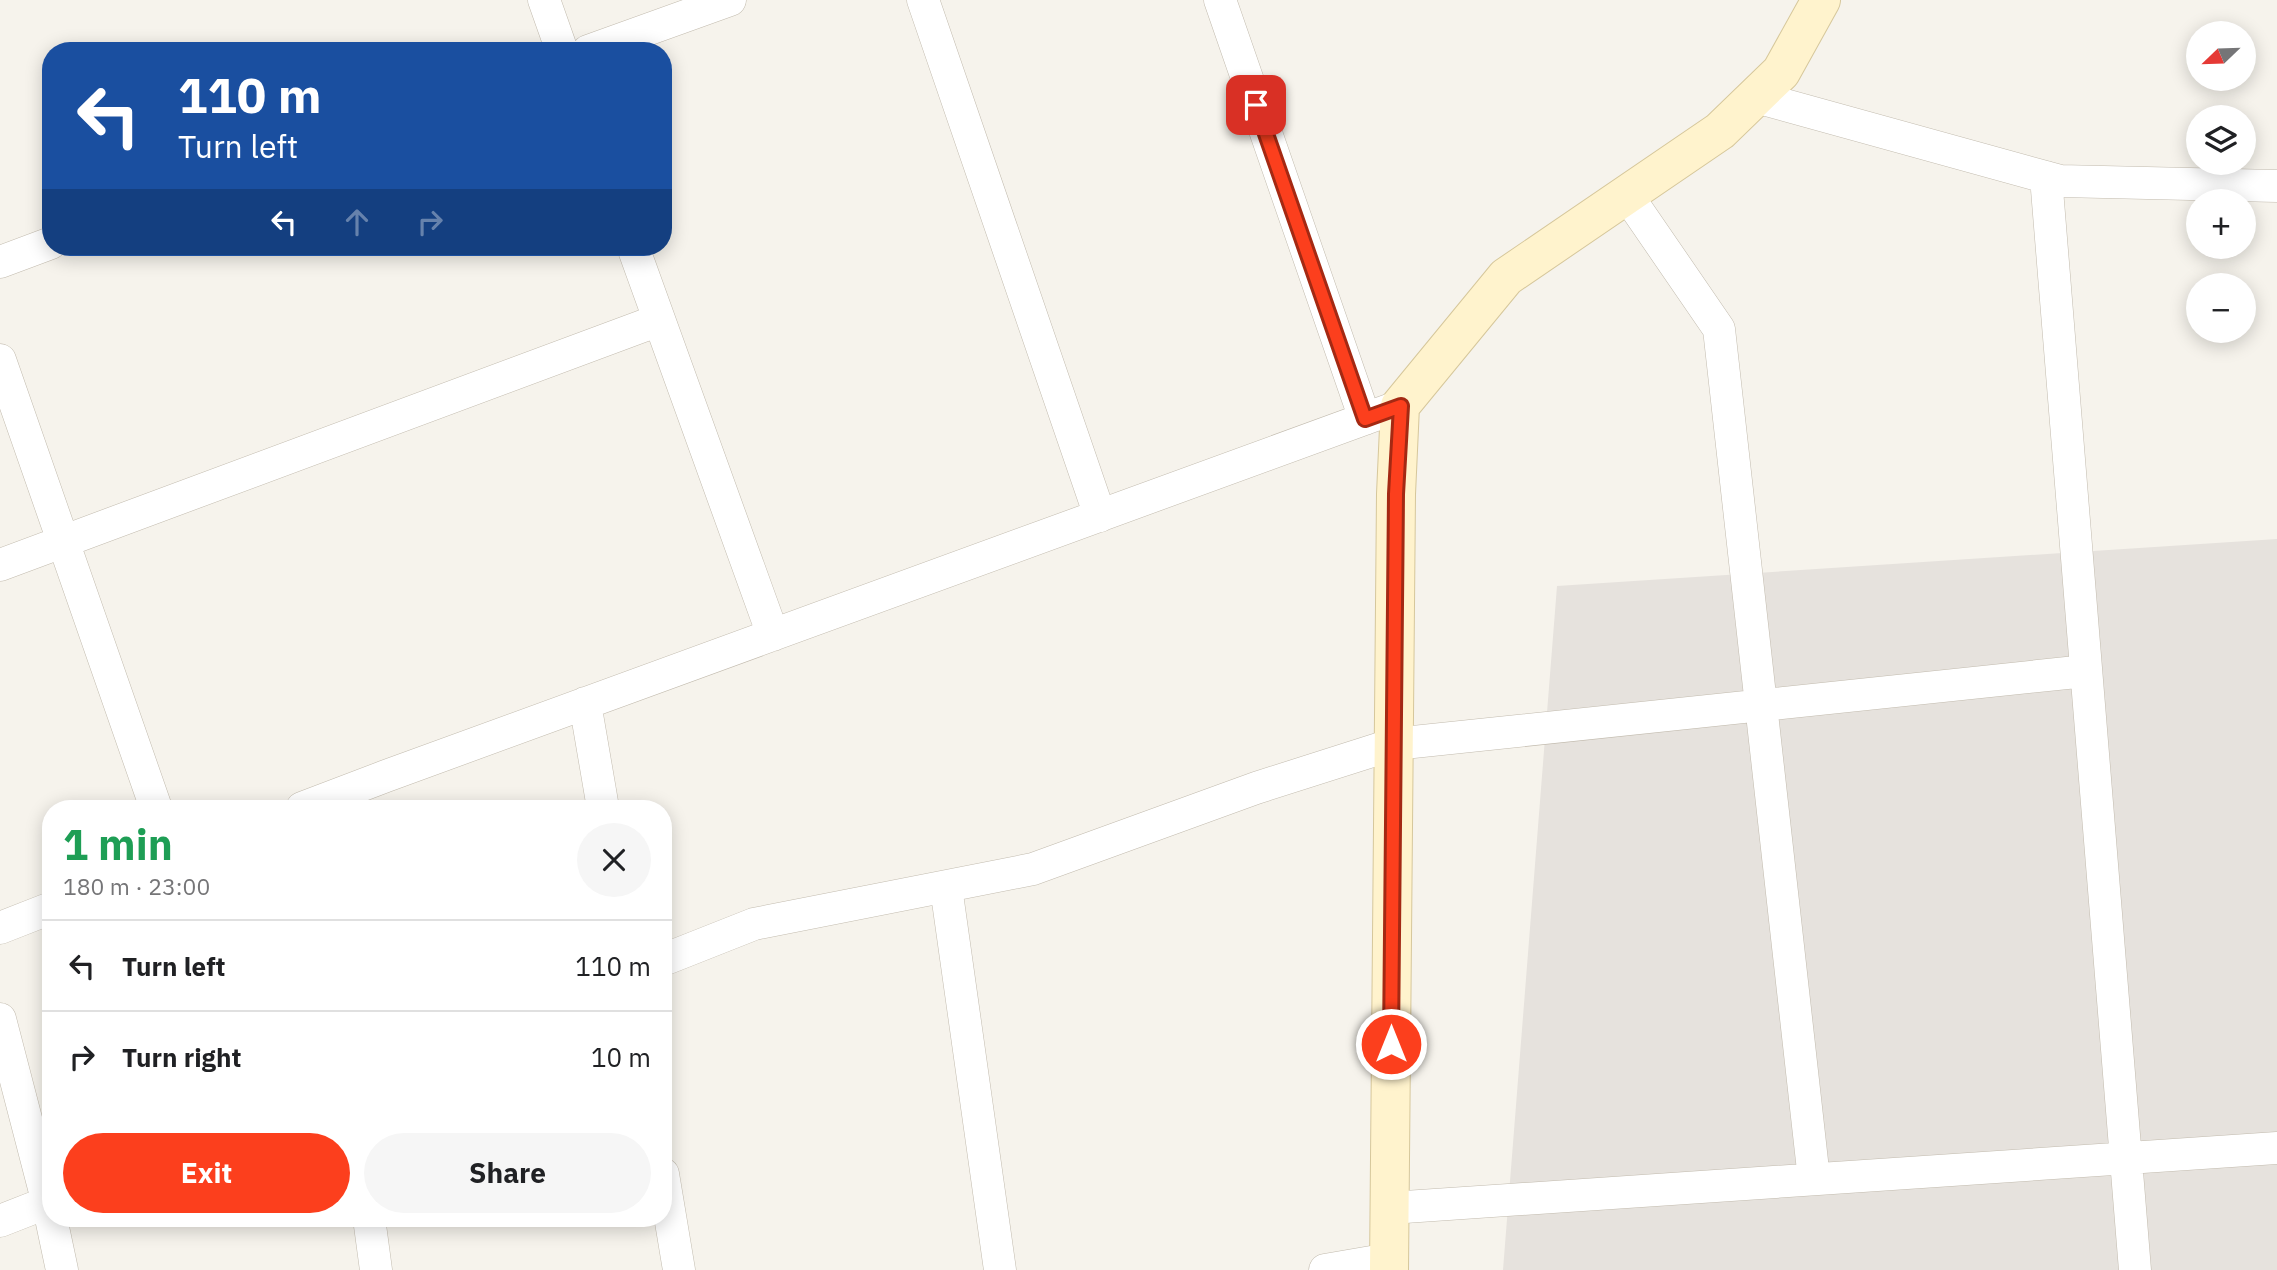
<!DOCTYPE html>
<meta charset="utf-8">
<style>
body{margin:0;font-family:"IBM Plex Sans",sans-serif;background:#f6f6f6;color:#202124;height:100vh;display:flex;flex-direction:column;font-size:26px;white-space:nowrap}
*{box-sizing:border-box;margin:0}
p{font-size:23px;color:#757577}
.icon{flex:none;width:38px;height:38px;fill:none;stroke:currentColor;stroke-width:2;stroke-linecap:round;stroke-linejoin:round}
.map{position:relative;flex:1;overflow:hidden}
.panel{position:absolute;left:42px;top:800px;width:630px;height:427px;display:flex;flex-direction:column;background:#fff;border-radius:28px;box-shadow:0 4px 18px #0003}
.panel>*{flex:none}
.banner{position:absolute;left:42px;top:42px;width:630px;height:214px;border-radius:28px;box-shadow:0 4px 18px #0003;background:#1a4fa0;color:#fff;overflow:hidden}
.needle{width:46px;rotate:247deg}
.controls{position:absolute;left:2186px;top:21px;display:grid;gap:14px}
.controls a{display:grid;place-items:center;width:70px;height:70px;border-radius:50%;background:#fff;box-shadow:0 4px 18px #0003;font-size:35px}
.pin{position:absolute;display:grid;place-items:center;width:60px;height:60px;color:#fff;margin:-30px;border-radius:14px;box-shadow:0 4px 10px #0006}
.me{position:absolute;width:77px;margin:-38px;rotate:0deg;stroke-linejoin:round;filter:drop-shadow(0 0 5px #0008)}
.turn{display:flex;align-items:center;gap:24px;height:147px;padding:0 21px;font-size:32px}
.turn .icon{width:91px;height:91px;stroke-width:2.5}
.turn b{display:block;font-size:49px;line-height:60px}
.lanes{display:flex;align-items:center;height:66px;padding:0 21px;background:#0003;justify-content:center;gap:35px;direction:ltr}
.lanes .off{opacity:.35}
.round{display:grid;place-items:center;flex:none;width:74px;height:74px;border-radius:37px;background:#f6f6f6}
.head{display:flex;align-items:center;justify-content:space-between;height:119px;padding:0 21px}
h1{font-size:42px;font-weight:800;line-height:52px;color:#1e9e55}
.cta{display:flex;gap:14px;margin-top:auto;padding:14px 21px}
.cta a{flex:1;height:80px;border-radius:42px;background:#fc3f1d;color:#fff;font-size:28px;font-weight:800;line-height:80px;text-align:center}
.cta a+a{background:#f6f6f6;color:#202124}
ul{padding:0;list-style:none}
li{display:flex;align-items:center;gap:21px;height:91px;padding:0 21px;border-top:2px solid #e0e0e0}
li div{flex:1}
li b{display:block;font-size:26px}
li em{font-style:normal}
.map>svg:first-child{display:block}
.industrial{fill:#e6e2dd}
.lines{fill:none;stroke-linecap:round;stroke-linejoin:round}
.minor-casing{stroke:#c2bbae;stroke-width:33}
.secondary-casing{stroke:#d6c79b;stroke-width:40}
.minor{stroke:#fff;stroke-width:32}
.secondary{stroke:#fff3cd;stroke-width:38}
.route-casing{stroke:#a42913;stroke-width:18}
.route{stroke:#fc3f1d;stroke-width:12}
</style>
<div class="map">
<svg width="2277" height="1270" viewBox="0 0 2277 1270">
<rect width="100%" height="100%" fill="#f6f3ec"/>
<!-- industrial -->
<path class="industrial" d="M2277 539V1270H1503L1557 586Z"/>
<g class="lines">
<!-- minor casing -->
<g class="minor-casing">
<path id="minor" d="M544 0 562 51
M923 0 1100 516
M1220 0 1365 419
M588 51 730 0
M1756 97 2060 181 2277 186
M2046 177 2135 1270
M1627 195 1719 329 1814 1179
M633 247 773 635
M0 262 51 243
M0 360 156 808
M0 565 659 320
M585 703 603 808
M302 808 386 776 1400 406
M946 887 1000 1270
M0 928 51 908
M663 960 754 924 1033 869 1256 788 1394 744 2086 671
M0 1019 51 1215
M663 1174 679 1270
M1390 1208 2277 1148
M51 1218 62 1270
M369 1218 376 1270
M0 1221 51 1201
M1325 1270 1389 1259"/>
</g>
<!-- secondary casing -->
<g class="secondary-casing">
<path id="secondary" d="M1389 1270 1396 494 1400 406 1506 277 1720 131 1781 72 1821 0"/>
</g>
<!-- minor -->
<use href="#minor" class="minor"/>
<!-- secondary -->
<use href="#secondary" class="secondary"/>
</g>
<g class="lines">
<!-- route casing -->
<g class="route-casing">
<path id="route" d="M1256 105 1365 419 1401 406 1396 494 1391 1044"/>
</g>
<!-- route -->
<use href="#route" class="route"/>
</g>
</svg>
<div class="controls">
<a><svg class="needle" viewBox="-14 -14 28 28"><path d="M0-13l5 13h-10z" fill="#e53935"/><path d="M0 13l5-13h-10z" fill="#757577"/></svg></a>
<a><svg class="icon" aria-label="layers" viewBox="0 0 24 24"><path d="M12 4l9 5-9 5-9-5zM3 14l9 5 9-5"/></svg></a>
<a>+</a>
<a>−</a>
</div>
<div class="pin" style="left:1256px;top:105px;background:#d93025"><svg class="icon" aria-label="arrive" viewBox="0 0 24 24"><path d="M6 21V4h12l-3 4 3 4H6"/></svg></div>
<svg class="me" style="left:1391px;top:1044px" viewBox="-20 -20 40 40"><circle r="17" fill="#fc3f1d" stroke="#fff" stroke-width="3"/><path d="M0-11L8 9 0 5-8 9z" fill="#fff"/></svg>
<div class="banner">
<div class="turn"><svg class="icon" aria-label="left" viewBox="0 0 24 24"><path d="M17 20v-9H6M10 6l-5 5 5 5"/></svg><div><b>110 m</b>Turn left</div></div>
<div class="lanes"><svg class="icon" aria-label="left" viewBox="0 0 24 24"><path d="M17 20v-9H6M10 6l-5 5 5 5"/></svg><svg class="icon off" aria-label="ahead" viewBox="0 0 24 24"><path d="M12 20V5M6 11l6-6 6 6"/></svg><svg class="icon off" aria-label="right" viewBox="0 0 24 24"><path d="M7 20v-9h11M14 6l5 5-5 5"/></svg></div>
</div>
<section class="panel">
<div class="head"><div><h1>1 min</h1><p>180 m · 23:00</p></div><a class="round"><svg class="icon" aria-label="close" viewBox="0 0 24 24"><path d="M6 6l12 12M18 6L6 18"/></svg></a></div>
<ul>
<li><svg class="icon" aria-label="left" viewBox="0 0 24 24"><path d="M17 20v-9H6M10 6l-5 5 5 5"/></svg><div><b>Turn left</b></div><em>110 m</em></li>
<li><svg class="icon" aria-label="right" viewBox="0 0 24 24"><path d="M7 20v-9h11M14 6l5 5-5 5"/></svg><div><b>Turn right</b></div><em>10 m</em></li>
</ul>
<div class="cta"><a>Exit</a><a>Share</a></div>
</section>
</div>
